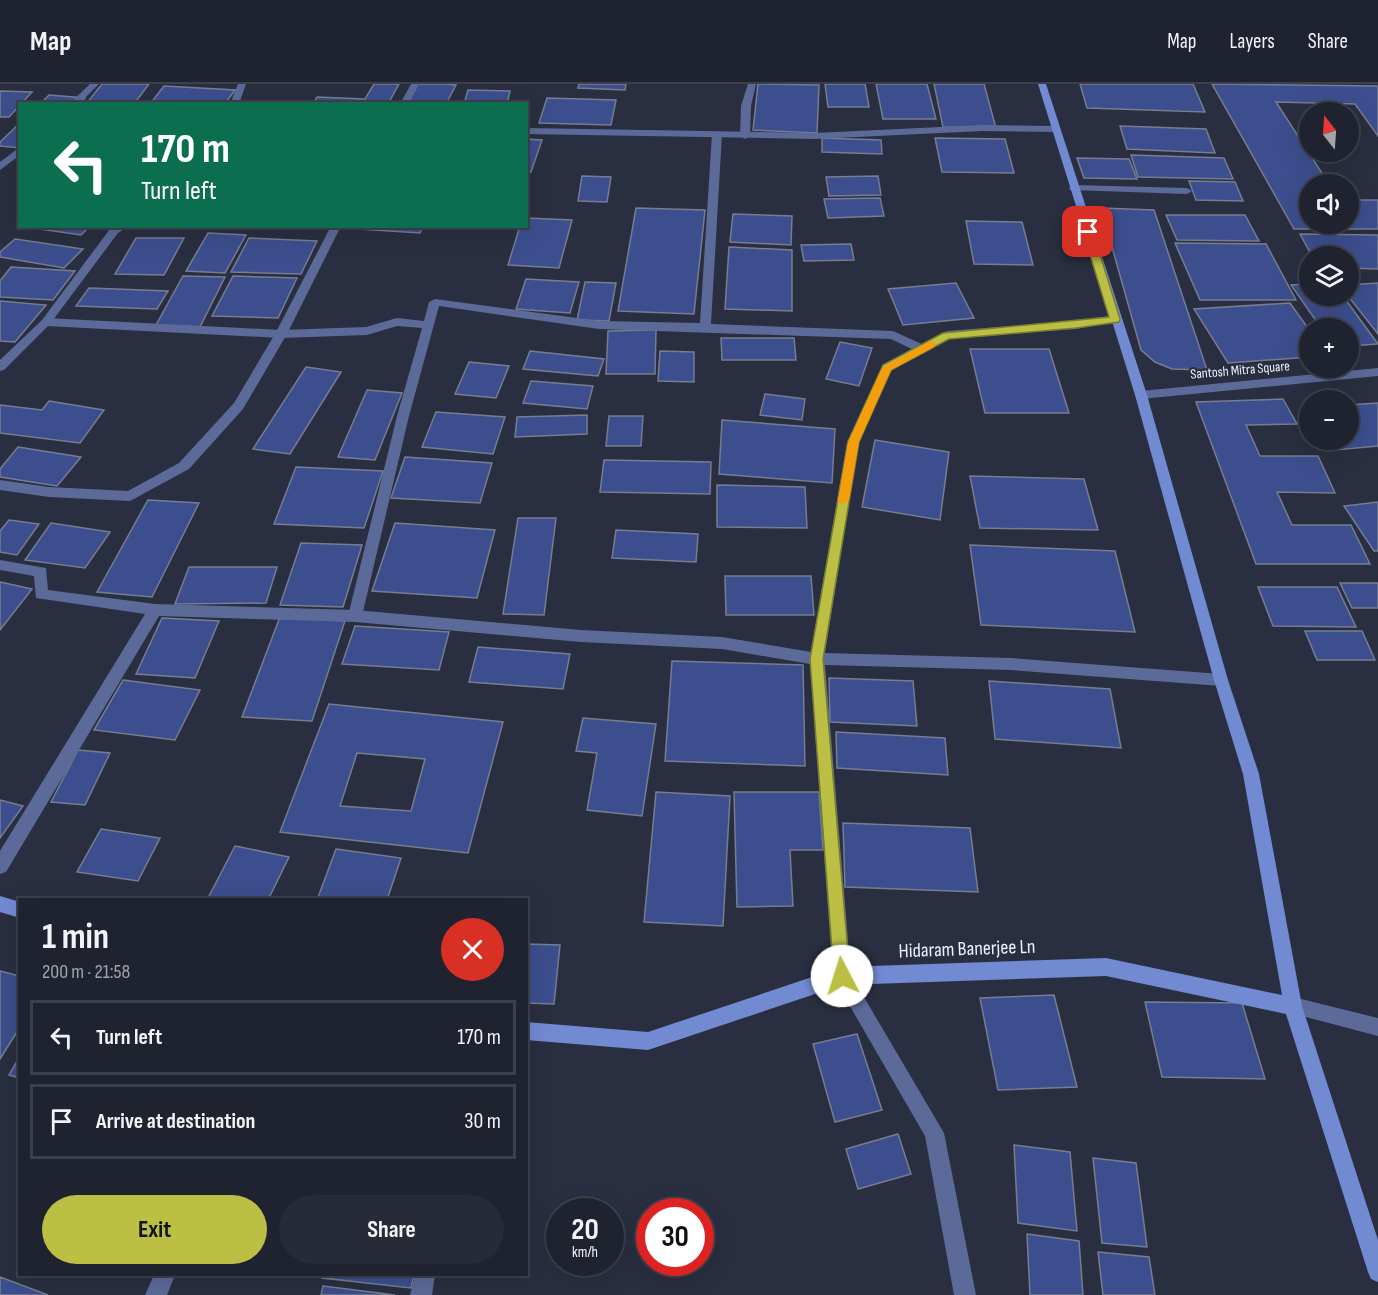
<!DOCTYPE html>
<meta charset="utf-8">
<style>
body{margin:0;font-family:"Sofia Sans Condensed",sans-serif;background:#272b38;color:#f1f3f6;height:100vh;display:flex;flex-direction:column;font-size:22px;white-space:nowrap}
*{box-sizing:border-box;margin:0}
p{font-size:20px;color:#a1a4ab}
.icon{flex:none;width:33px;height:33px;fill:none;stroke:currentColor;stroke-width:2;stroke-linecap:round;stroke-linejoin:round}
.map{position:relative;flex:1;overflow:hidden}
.panel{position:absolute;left:18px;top:814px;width:510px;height:378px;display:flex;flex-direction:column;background:#1f2330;border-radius:0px;box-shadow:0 6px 24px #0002,0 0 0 2px #3c404c}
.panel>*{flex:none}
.hud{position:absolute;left:18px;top:18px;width:510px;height:126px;border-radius:0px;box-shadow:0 6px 24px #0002,0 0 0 2px #3c404c;background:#0b6e4f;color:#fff;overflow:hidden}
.needle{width:39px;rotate:343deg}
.tools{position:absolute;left:1299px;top:18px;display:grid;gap:12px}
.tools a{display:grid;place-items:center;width:60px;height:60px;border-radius:50%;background:#1f2330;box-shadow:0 6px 24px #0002,0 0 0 2px #3c404c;font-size:30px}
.speed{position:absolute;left:546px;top:1114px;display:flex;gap:12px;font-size:30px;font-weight:700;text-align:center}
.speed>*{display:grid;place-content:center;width:78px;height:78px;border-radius:50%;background:#1f2330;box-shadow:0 6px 24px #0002,0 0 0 2px #3c404c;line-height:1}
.speed small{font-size:15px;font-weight:400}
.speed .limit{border:9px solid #d22;background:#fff;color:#111}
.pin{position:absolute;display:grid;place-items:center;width:51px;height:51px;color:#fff;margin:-26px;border-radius:12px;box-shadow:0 3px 9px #0006}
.me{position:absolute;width:66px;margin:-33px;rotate:355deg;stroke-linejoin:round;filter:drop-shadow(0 0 4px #0008)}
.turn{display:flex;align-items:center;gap:21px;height:126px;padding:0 24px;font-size:27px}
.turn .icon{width:78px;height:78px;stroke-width:2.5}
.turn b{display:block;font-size:42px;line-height:51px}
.round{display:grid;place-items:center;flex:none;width:63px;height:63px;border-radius:32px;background:#272b38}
.head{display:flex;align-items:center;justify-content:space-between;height:102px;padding:0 24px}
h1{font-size:36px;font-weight:700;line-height:45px}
.button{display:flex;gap:12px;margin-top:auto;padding:12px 24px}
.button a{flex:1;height:69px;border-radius:36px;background:#bbc045;color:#111;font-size:24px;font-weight:700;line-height:69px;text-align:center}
.button a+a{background:#272b38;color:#f1f3f6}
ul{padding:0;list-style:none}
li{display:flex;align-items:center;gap:18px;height:75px;margin:0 12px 9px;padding:0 12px;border:3px solid #3c404c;border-radius:0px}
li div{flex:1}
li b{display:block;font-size:22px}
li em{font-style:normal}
header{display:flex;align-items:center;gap:36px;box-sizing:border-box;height:84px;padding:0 30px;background:#1f2330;border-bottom:2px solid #3c404c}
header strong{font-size:28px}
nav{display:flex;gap:33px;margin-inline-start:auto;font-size:21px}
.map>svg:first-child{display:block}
.building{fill:#3c4e8d;stroke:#767d91;stroke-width:1.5;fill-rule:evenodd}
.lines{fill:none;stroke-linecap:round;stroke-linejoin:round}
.lane{fill:#5b6a98;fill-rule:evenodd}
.street{fill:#5b6a98;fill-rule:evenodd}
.secondary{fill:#728ad2;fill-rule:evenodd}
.route{fill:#bbc045;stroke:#7a7d2d;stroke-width:1.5}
.slow{fill:#f59e0b}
.labels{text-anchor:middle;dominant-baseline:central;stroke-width:4.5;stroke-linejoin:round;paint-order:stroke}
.far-street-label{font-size:14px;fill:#edf1fd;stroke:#292f40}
.near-street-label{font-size:20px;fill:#edf1fd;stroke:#292f40}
</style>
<header>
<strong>Map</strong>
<nav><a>Map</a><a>Layers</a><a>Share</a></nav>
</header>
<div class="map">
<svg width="1378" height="1211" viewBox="0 0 1378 1211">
<rect width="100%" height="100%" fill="#292f40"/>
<!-- building -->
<path class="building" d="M102 0H149L134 20H86Z
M374 0H399L388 20H313L317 13 365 15Z
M417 0H445L456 1 446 20H406Z
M579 0H626L625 6 578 4Z
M758 0 819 1 817 49 753 46Z
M825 0H865L869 23H828Z
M876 0H927L936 35H883Z
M934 0H984L996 44 943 43Z
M1080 0H1193L1205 28 1087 24Z
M1212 0 1378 2V52L1355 20 1276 18 1329 100H1310V140H1348V116H1378V145H1294Z
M164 2 235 6 225 20H150Z
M468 6 510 7 507 20H464Z
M0 7 32 8 9 33H0Z
M49 11 85 14 80 20H40Z
M547 14 616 16 611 41 539 39Z
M20 39V64L0 62V58Z
M1120 42 1206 45 1215 69 1127 65Z
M822 54 881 56 882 70 822 68Z
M935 54 1005 55 1014 89 942 88Z
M526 55 542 56 531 88H526Z
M1131 71 1224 74 1233 95 1138 93Z
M1077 74 1129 75 1137 95 1084 94Z
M582 92 611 93 607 118 578 117Z
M878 92 881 111 829 112 826 93Z
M1189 97 1235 98 1243 117 1196 116Z
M880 114 884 132 828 134 824 115Z
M636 124 705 126 694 230 618 227Z
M1101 124 1154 126 1207 286 1172 285 1155 278 1141 266Z
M733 130 792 132 791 161 730 158Z
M1166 131H1245L1259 157 1177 156Z
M526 134 572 136 559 184 508 181 520 142H526Z
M966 137 1022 138 1033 181 974 180Z
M33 142H90L81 151 32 144Z
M360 142H423L420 149 359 145Z
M208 149 246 151 225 189 186 187Z
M1300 150 1378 151V185L1348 184V172H1312Z
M136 154H184L164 191 115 190Z
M249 154 317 157 301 190 231 188Z
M15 155 83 165 64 184 0 173V168Z
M1175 159 1266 160 1296 216H1200Z
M851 160 854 176 804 177 801 161Z
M729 163 792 166V227L725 225Z
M11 183 75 187 53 216 0 213V197Z
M183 192 225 193 200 243 156 241Z
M233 192 297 194 278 234 212 232Z
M526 195 579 198 570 229 516 225Z
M585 198 616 199 609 237 577 236Z
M956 199 974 234 903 241 888 205Z
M1378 199V250L1348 212V201Z
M1310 200V212H1343L1378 260 1348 262V244H1321L1291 201Z
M89 204 168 207 157 225 76 222Z
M0 217 46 221 15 258 0 257Z
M1290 219 1310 247V273L1228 279 1194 225Z
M656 246 655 290H606L608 247Z
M721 254H794L796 276H722Z
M840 258 872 264 859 302 826 295Z
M970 265H1049L1069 329H985Z
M530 267 604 275 598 292 523 285Z
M660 267 694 268V298L658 297Z
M469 278 509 282 496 314 455 310Z
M306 283 341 288 290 370 253 365Z
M531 297 593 302 587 325 523 319Z
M367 306 402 309 375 376 338 373Z
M765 310 805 315 802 336 760 331Z
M1283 315 1297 340 1246 341 1260 372H1318L1335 409 1277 408 1292 441H1351L1370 480H1256L1196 318Z
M49 317 104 326 80 359 0 349V321L42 326Z
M1378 319V362L1335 366 1328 356H1348V321Z
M436 328 505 333 493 370 422 363Z
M587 331V350L515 353 517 333Z
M609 332H643L641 362H606Z
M722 336 835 345 832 399 719 390Z
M875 356 949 368 940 436 862 423Z
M18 363 81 373 57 402 0 393V385Z
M405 373 492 379 480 419 391 414Z
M604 376 711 378 710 410 600 408Z
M296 383 383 387 364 444 274 440Z
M970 392 1084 395 1098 446 980 444Z
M717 401 805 403 807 444 717 443Z
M148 416 199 419 152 513 97 508Z
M1378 418V467H1374L1344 422Z
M518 434H556L544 531 503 530Z
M9 436 39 440 17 471 0 468V447Z
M51 439 110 448 85 484 25 476Z
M395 439 495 446 477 514 372 507Z
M616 446 698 450 696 478 612 474Z
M301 459 362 461 343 523 280 521Z
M970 461 1115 467 1135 548 981 541Z
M189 483H277L266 519 175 520Z
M725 492H811L814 531H726Z
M0 498 32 505 0 546Z
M1340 499H1378V524H1352Z
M1258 503H1337L1356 543 1273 542Z
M280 533 345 537 312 637 242 633Z
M162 534 219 537 195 594 136 590Z
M355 542 449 548 439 586 342 580Z
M1305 547H1362L1375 576H1317Z
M478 563 570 570 563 605 469 598Z
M672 577 803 581 805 682 665 677Z
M829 594 913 597 917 642 830 638Z
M123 596 200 606 175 656 94 646Z
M989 597 1110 605 1121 664 995 655Z
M329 620 503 638 468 769 280 748ZM357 669 425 675 411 727 340 722Z
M583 634 656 640 642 732 587 726 597 669 576 667Z
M836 648 945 654 948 691 837 684Z
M78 666 110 669 85 721 51 718Z
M656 708 730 712 723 842 644 838Z
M734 708H819L823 766H790L793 822 737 823Z
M0 716 23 722 0 754Z
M843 739 970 744 978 808 845 803Z
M101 745 160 754 138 797 77 788Z
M235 762 289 773 268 816H207Z
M336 765 401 774 387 816H317Z
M526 860 560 861 554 920 526 919Z
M0 887 20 892V943L0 975Z
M1054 911 1077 1003 998 1006 980 914Z
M1145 918 1242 919 1265 995 1162 993Z
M857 950 882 1026 835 1038 813 960Z
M20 972V994L9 991Z
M898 1050 911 1090 858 1105 846 1065Z
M1014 1061 1070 1068 1077 1147 1018 1139Z
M1093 1074 1136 1079 1147 1163 1102 1159Z
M1027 1150 1079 1157 1083 1211H1030Z
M1098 1168 1149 1173 1155 1211H1103Z
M323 1191H414L411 1204 322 1194Z
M0 1193 48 1211H0Z
M323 1202 395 1211H321Z"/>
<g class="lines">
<!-- lane -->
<path class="lane" d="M90 0H99L79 20H69Z
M748 0H756L751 22 750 52 745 55 740 52 741 22Z
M717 47 722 50 711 240 893 247 926 262V268H918L891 255 599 245 439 222 409 332 362 532 360 536H350L348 532 397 332 422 244 397 242 367 251 281 254 46 242 40 238 46 234 281 246 366 243 397 234 424 237 429 218 435 215 599 237 700 239 712 50Z
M20 63V71L0 86V78Z
M842 883 848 886 944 1049 976 1211H954L925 1052 836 898 833 892 836 886Z
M415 1191H435L432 1211H410Z"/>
<!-- street -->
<path class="street" d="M238 0H246L239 20H230Z
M411 0H419L409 20H400Z
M982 41 1056 42 1061 45 1056 48 982 47 815 55 526 50V44L815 49Z
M1074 101 1187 104 1192 107 1187 110 1070 106 1069 104Z
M115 142H129L118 149 50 240 4 286 0 287V276L42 236 110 145Z
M331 142H341L287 250 243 325 189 385 130 417 49 413 0 406V396L49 403 128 407 179 379 234 319 275 250Z
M1115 231 1121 235 1119 237 1076 245 949 254 892 286 859 358 825 569 1011 574 1221 590 1226 592 1228 596 1226 600 1221 602 1011 586 825 581 851 892 848 898 842 901 836 898 833 892 810 580 722 565 581 558 355 538 159 532 6 788 0 790V767L145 530 36 514 34 492 0 486V476L46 484 48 506 155 520 355 526 581 546 722 553 811 568 847 358 883 281 947 247 1076 237Z
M1378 284V292L1141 315 1135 311 1141 307Z
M1293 913 1378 934V952L1287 928 1284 922 1287 916Z
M154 1191H175L167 1211H145Z"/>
<!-- secondary -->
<path class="secondary" d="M1038 0H1046L1147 311 1228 596 1259 690 1302 922 1378 1156V1198L1371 1195 1368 1188 1286 930 1106 892 842 901 648 966 526 956V938L648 948 842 883 1106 874 1282 911 1243 690 1214 596 1135 311Z
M0 812 20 818V834L0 828Z"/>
</g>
<!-- route -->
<path class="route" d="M1088 145 1093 148 1120 235 1119 238 1076 244 949 255 891 286 859 358 823 575 850 892 847 897 842 900 836 897 834 892 810 575 848 358 883 281 943 249 1109 233 1083 148Z"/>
<!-- slow -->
<path class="slow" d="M930 257 936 260 934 263 891 286 859 358 849 416 843 420 839 419 838 416 848 358 882 284Z"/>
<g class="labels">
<!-- far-street labels -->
<g class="far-street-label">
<text transform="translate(1240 286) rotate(-5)">Santosh Mitra Square</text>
</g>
<!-- near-street labels -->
<g class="near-street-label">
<text transform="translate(967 865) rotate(-2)">Hidaram Banerjee Ln</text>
</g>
</g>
</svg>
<div class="tools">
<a><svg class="needle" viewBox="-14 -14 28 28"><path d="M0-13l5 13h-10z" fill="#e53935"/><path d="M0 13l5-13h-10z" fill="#a1a4ab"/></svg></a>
<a><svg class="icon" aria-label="sound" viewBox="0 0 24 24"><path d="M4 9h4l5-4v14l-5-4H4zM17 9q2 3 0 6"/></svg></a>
<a><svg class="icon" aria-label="layers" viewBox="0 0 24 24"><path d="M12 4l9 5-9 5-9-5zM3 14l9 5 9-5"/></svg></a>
<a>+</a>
<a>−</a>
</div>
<div class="speed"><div>20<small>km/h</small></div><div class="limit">30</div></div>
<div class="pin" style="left:1088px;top:148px;background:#d93025"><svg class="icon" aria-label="arrive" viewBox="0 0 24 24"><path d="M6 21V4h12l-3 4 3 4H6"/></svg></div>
<svg class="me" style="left:842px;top:892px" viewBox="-20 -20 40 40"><circle r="19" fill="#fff"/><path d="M0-13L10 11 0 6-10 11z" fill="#bbc045"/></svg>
<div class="hud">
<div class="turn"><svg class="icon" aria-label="left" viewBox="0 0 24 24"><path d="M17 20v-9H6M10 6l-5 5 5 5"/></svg><div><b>170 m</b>Turn left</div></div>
</div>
<section class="panel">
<div class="head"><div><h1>1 min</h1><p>200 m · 21:58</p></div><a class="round" style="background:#d93025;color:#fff"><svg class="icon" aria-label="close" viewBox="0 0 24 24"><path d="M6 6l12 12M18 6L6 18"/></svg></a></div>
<ul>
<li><svg class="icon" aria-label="left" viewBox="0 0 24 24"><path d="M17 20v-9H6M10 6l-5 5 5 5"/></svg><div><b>Turn left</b></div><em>170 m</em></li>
<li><svg class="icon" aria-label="arrive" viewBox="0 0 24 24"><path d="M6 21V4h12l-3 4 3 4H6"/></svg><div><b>Arrive at destination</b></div><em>30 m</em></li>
</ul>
<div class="button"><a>Exit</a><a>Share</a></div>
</section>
</div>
